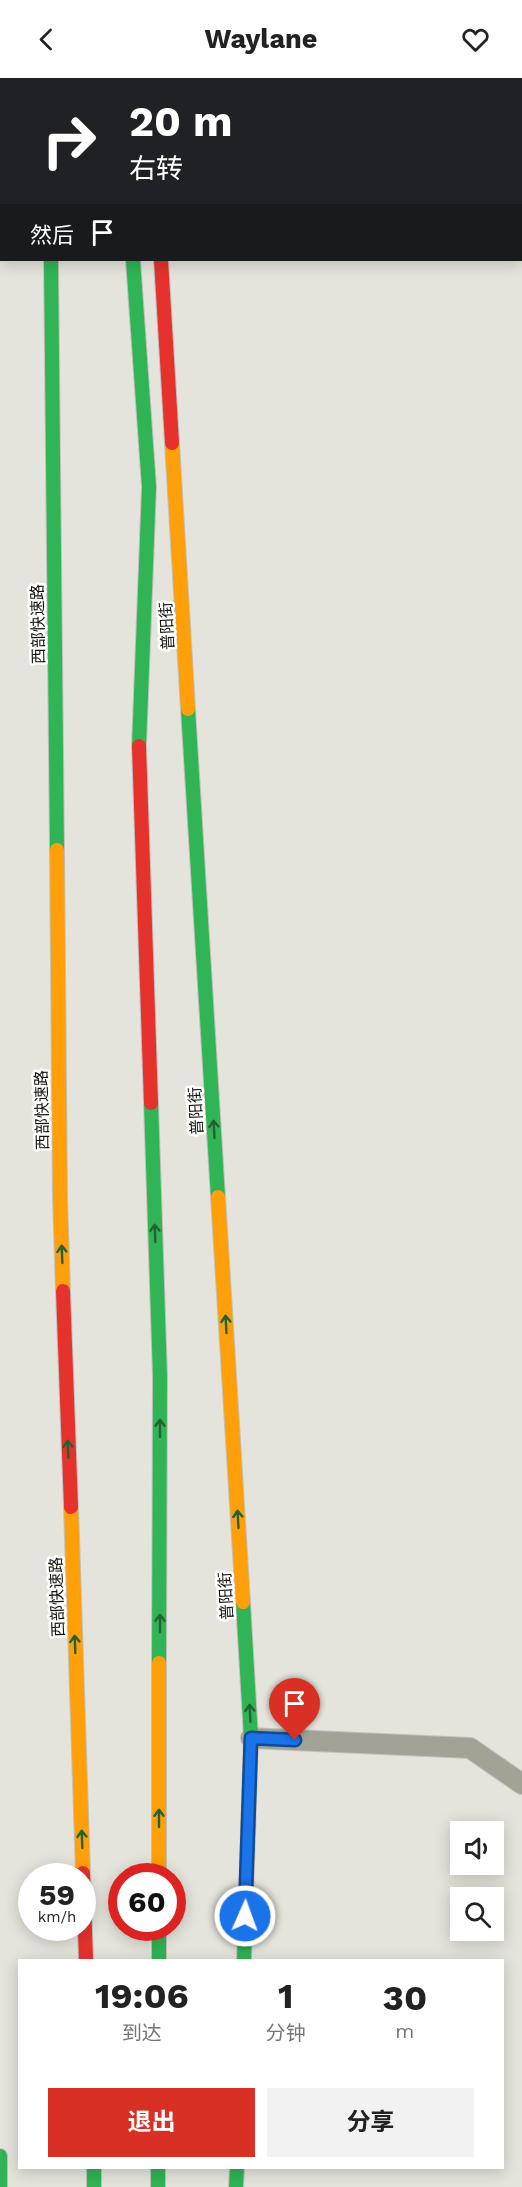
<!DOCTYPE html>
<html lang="zh">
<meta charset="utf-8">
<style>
body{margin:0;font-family:"Work Sans","Noto Sans SC",sans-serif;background:#f2f2f2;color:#222;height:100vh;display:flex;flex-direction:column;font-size:22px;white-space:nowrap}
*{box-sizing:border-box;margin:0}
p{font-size:20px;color:#767676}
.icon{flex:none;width:33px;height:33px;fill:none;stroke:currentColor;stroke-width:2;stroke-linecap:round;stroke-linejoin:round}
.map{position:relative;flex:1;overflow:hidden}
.drawer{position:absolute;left:18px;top:1881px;width:486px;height:210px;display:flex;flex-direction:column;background:#fff;border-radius:0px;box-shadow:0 3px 15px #0003}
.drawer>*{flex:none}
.top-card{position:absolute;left:0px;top:0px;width:522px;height:183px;box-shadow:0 3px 15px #0003;background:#202124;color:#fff;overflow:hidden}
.controls{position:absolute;left:450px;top:1743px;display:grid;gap:12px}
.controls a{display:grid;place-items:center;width:54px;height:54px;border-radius:0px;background:#fff;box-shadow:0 3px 15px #0003;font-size:30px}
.speed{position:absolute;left:18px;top:1785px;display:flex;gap:12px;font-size:30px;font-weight:700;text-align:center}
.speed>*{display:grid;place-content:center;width:78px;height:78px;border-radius:50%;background:#fff;box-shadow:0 3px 15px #0003;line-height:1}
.speed small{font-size:15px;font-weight:400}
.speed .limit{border:9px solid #d22;background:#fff;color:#111}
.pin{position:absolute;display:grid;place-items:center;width:51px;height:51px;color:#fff;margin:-62px -26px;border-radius:50% 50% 50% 0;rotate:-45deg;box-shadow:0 0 6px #0007}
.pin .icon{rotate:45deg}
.me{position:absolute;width:66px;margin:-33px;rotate:2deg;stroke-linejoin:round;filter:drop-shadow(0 0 4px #0008)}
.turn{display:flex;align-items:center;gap:21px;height:126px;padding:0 30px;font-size:27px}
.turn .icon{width:78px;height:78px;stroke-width:2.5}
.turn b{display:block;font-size:42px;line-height:51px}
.then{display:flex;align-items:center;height:57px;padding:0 30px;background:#0003;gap:12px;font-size:22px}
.eta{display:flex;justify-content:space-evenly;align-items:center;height:102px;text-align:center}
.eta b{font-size:36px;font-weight:700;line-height:42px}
.action{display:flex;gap:12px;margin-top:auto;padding:12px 30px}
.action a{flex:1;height:69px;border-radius:0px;background:#d93025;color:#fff;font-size:24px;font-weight:700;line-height:69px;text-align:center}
.action a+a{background:#f2f2f2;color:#222}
header{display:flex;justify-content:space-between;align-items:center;height:78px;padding:0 30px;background:#fff;font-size:27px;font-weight:700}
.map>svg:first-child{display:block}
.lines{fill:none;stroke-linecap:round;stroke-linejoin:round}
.lane-casing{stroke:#c2c2bc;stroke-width:22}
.fast-casing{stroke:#c2c2bc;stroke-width:16}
.slow-casing{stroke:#c2c2bc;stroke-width:16}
.jam-casing{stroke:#c2c2bc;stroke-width:16}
.lane{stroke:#a3a395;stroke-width:20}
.fast{stroke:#30b455;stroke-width:14}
.slow{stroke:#ff9f0a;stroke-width:14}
.jam{stroke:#e5322d;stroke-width:14}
.oneway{stroke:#226331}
.route-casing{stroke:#114b97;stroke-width:15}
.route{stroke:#1a73e8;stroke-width:10}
.labels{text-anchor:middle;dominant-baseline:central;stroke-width:5;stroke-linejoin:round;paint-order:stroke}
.street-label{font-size:16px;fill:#13120d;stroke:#fff}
</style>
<header><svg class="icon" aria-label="back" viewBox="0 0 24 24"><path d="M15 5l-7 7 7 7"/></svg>Waylane<svg class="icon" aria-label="heart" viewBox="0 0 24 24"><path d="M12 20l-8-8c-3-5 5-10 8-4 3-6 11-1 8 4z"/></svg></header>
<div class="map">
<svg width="522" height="2109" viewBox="0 0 522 2109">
<rect width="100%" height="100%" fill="#e4e4dc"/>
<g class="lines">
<!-- lane casing -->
<g class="lane-casing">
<path id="lane" d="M251 1660 470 1670 522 1706"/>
</g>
<!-- fast casing -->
<g class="fast-casing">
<path id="fast" d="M520 158H522
M51 182 57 772
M133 182 149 409 139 668
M188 631 218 1119
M151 1025 160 1298 159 1585
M243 1524 251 1660 244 1882
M159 1850V1882
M0 2078V2109
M94 2090V2109
M158 2090V2109
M236 2109 237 2090"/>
</g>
<!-- slow casing -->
<g class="slow-casing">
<path id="slow" d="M49 0V2
M120 0V2
M149 0V2
M0 48H2
M520 86H522
M0 150H2
M172 365 188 631
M57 772 60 1119 63 1213
M218 1119 243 1524
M71 1429 83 1795
M159 1798V1585"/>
</g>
<!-- jam casing -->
<g class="jam-casing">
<path id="jam" d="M161 182 172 365
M139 668 151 1025
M63 1213 71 1429
M83 1795 86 1882"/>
</g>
<!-- lane -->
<use href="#lane" class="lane"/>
<!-- fast -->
<use href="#fast" class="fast"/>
<!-- slow -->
<use href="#slow" class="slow"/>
<!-- jam -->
<use href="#jam" class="jam"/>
</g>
<!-- one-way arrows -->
<defs><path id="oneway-shaft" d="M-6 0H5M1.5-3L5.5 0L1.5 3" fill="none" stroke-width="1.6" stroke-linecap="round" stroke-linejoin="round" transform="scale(1.5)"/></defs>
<g class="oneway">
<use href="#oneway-shaft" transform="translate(214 1051) rotate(-93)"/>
<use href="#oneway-shaft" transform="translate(155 1155) rotate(-92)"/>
<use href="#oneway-shaft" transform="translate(62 1176) rotate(-92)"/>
<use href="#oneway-shaft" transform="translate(226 1246) rotate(-93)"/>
<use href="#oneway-shaft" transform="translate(160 1350) rotate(-90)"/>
<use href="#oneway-shaft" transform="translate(68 1371) rotate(-92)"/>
<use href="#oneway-shaft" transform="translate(238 1441) rotate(-93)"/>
<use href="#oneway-shaft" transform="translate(160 1545) rotate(-90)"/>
<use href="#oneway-shaft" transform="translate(75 1566) rotate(-92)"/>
<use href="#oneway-shaft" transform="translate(250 1635) rotate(-93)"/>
<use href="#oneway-shaft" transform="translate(159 1740) rotate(-90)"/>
<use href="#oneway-shaft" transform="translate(82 1761) rotate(-92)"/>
</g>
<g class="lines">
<!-- route casing -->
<g class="route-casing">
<path id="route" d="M245 1838 251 1660 295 1662"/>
</g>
<!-- route -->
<use href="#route" class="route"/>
</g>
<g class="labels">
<!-- street labels -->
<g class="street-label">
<text transform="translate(38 546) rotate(-91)">西部快速路</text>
<text transform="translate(167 548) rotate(-93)">普阳街</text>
<text transform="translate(42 1032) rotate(-91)">西部快速路</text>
<text transform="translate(196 1033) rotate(-93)">普阳街</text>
<text transform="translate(226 1518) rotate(-93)">普阳街</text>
<text transform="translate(57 1519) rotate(-92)">西部快速路</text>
</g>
</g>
</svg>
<div class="controls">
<a><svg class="icon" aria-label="sound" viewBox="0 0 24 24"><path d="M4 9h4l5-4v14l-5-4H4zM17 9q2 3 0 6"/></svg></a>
<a><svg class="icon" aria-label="search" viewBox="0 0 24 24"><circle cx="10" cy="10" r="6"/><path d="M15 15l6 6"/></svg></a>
</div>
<div class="speed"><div>59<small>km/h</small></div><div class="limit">60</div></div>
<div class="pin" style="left:295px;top:1662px;background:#d93025"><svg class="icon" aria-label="arrive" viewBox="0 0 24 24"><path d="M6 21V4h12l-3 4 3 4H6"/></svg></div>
<svg class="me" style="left:245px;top:1838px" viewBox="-20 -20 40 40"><circle r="17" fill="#1a73e8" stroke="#fff" stroke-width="3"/><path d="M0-11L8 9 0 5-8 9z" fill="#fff"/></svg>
<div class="top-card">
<div class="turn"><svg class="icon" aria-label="right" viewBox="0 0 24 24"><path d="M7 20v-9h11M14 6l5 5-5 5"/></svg><div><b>20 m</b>右转</div></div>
<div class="then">然后<svg class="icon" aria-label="arrive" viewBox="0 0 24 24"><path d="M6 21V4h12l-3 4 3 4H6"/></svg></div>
</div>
<section class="drawer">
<div class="eta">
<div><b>19:06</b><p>到达</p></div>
<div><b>1</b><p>分钟</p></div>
<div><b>30</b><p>m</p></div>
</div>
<div class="action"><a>退出</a><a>分享</a></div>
</section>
</div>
